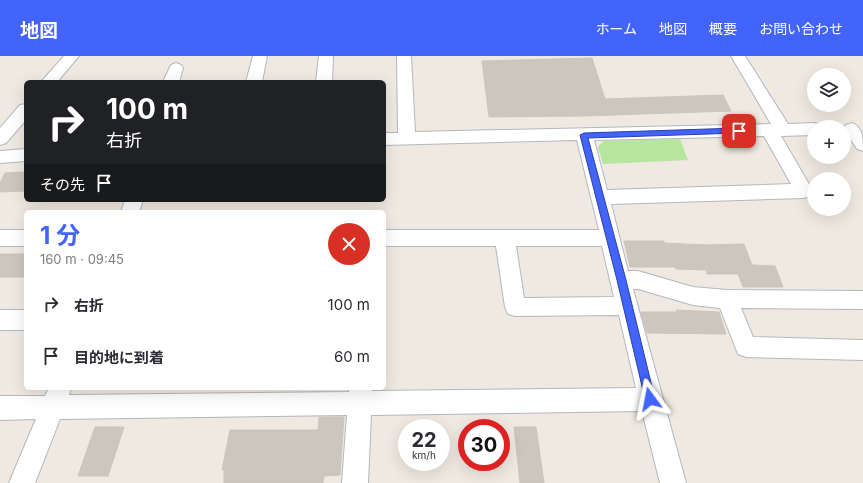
<!DOCTYPE html>
<html lang="ja">
<meta charset="utf-8">
<style>
body{margin:0;font-family:Inter,"Noto Sans JP",sans-serif;background:#f7f7f7;color:#2b2b33;height:100vh;display:flex;flex-direction:column;font-size:15px;white-space:nowrap}
*{box-sizing:border-box;margin:0}
p{font-size:13px;color:#7c7c81}
.icon{flex:none;width:22px;height:22px;fill:none;stroke:currentColor;stroke-width:2;stroke-linecap:round;stroke-linejoin:round}
.map{position:relative;flex:1;overflow:hidden}
.side{position:absolute;left:24px;top:154px;width:362px;height:180px;display:flex;flex-direction:column;background:#fff;border-radius:6px;box-shadow:0 4px 16px #0002}
.side>*{flex:none}
.guide{position:absolute;left:24px;top:24px;width:362px;height:122px;border-radius:6px;box-shadow:0 4px 16px #0002;background:#202124;color:#fff;overflow:hidden}
.controls{position:absolute;left:807px;top:12px;display:grid;gap:8px}
.controls a{display:grid;place-items:center;width:44px;height:44px;border-radius:50%;background:#fff;box-shadow:0 4px 16px #0002;font-size:20px}
.speed{position:absolute;left:398px;top:363px;display:flex;gap:8px;font-size:20px;font-weight:700;text-align:center}
.speed>*{display:grid;place-content:center;width:52px;height:52px;border-radius:50%;background:#fff;box-shadow:0 4px 16px #0002;line-height:1}
.speed small{font-size:10px;font-weight:400}
.speed .limit{border:6px solid #d22;background:#fff;color:#111}
.pin{position:absolute;display:grid;place-items:center;width:34px;height:34px;color:#fff;margin:-17px;border-radius:8px;box-shadow:0 2px 6px #0006}
.me{position:absolute;width:44px;margin:-22px;rotate:347deg;stroke-linejoin:round;filter:drop-shadow(0 0 3px #0008)}
.turn{display:flex;align-items:center;gap:14px;height:84px;padding:0 16px;font-size:18px}
.turn .icon{width:52px;height:52px;stroke-width:2.5}
.turn b{display:block;font-size:28px;line-height:34px}
.then{display:flex;align-items:center;height:38px;padding:0 16px;background:#0003;gap:8px;font-size:15px}
.round{display:grid;place-items:center;flex:none;width:42px;height:42px;border-radius:21px;background:#f7f7f7}
.summary{display:flex;align-items:center;justify-content:space-between;height:68px;padding:0 16px}
h1{font-size:24px;font-weight:700;line-height:30px;color:#4264fb}
ul{padding:0;list-style:none}
li{display:flex;align-items:center;gap:12px;height:52px;padding:0 16px}
li div{flex:1}
li b{display:block;font-size:15px}
li em{font-style:normal}
header{display:flex;align-items:center;gap:24px;box-sizing:border-box;height:56px;padding:0 20px;background:#4264fb;color:#fff}
header strong{font-size:19px}
nav{display:flex;gap:22px;margin-inline-start:auto;font-size:14px}
.map>svg:first-child{display:block}
.green{fill:#b6e59e}
.building{fill:#cbc7bf;stroke:#cbc5ba}
.lines{fill:none;stroke-linecap:round;stroke-linejoin:round}
.minor-casing{stroke:#b4b7c1;stroke-width:2}
.minor{fill:#fff;fill-rule:evenodd}
.route{fill:#4264fb;stroke:#2b41a3}
</style>
<header>
<strong>地図</strong>
<nav><a>ホーム</a><a>地図</a><a>概要</a><a>お問い合わせ</a></nav>
</header>
<div class="map">
<svg width="863" height="427" viewBox="0 0 863 427">
<rect width="100%" height="100%" fill="#efe9e1"/>
<!-- green -->
<path class="green" d="M680 83 688 104 603 108 598 91 604 85Z"/>
<!-- building -->
<path class="building" d="M592 2 605 43 723 39 731 55 584 60 489 61 482 5Z
M26 116V135L0 136V127L5 117Z
M624 185H664V187L706 189 744 188 752 209 775 210 783 231H743L738 218H707L706 214 676 213 675 211H630Z
M0 198H26V221H0Z
M676 254 719 256 726 278 647 277 641 256H677Z
M319 361H344L340 419 324 420 323 427H224V414H222L230 374H318Z
M95 371H124L108 420H78Z
M514 371H536L544 427H520Z"/>
<g class="lines">
<!-- minor casing -->
<g class="minor-casing">
<path id="minor" d="M64 0H79L57 26H41Z
M253 0H267L262 26H246Z
M319 0H333L332 26H316Z
M397 0H411L415 76 771 68 731 0H745L788 68 814 67 820 69 821 71H814V79L781 80 813 135 810 140 804 142 611 148 628 215H638L693 231 727 234 863 235V253L741 252 753 281 863 284V304L746 301 738 298 720 252 693 249 638 233H633L686 427H660L642 355 371 359 368 427H342L347 359 60 363 35 427H9L36 363 0 364V340H45L49 332H71L69 339 349 336 350 332H372V335L636 332 619 259 515 260 508 258 505 251 496 190H384V174H599L577 84 384 89V77H398ZM764 80 791 128 607 134 594 84ZM516 190H602L614 241 524 242Z
M176 7 181 9 183 12 179 26H163L171 9Z
M26 48V64L6 87 0 89V72L20 49Z
M852 67C863 71 863 83 863 95L857 93 844 73 846 69Z
M26 93V105L0 107V95Z
M125 144H143L139 156H121Z
M0 174H26V190H0Z
M0 254H26V274H0Z"/>
</g>
<!-- minor -->
<use href="#minor" class="minor"/>
</g>
<!-- route -->
<path class="route" d="M739 72 742 75 739 77 588 82 626 224 655 343 654 347 650 348 646 347 645 343 617 224 580 79 584 77Z"/>
</svg>
<div class="controls">
<a><svg class="icon" aria-label="layers" viewBox="0 0 24 24"><path d="M12 4l9 5-9 5-9-5zM3 14l9 5 9-5"/></svg></a>
<a>+</a>
<a>−</a>
</div>
<div class="speed"><div>22<small>km/h</small></div><div class="limit">30</div></div>
<div class="pin" style="left:739px;top:75px;background:#d93025"><svg class="icon" aria-label="arrive" viewBox="0 0 24 24"><path d="M6 21V4h12l-3 4 3 4H6"/></svg></div>
<svg class="me" style="left:650px;top:343px" viewBox="-20 -20 40 40"><path d="M0-17L14 15 0 8-14 15z" fill="#4264fb" stroke="#fff" stroke-width="4"/></svg>
<div class="guide">
<div class="turn"><svg class="icon" aria-label="right" viewBox="0 0 24 24"><path d="M7 20v-9h11M14 6l5 5-5 5"/></svg><div><b>100 m</b>右折</div></div>
<div class="then">その先<svg class="icon" aria-label="arrive" viewBox="0 0 24 24"><path d="M6 21V4h12l-3 4 3 4H6"/></svg></div>
</div>
<section class="side">
<div class="summary"><div><h1>1 分</h1><p>160 m · 09:45</p></div><a class="round" style="background:#d93025;color:#fff"><svg class="icon" aria-label="close" viewBox="0 0 24 24"><path d="M6 6l12 12M18 6L6 18"/></svg></a></div>
<ul>
<li><svg class="icon" aria-label="right" viewBox="0 0 24 24"><path d="M7 20v-9h11M14 6l5 5-5 5"/></svg><div><b>右折</b></div><em>100 m</em></li>
<li><svg class="icon" aria-label="arrive" viewBox="0 0 24 24"><path d="M6 21V4h12l-3 4 3 4H6"/></svg><div><b>目的地に到着</b></div><em>60 m</em></li>
</ul>
</section>
</div>
